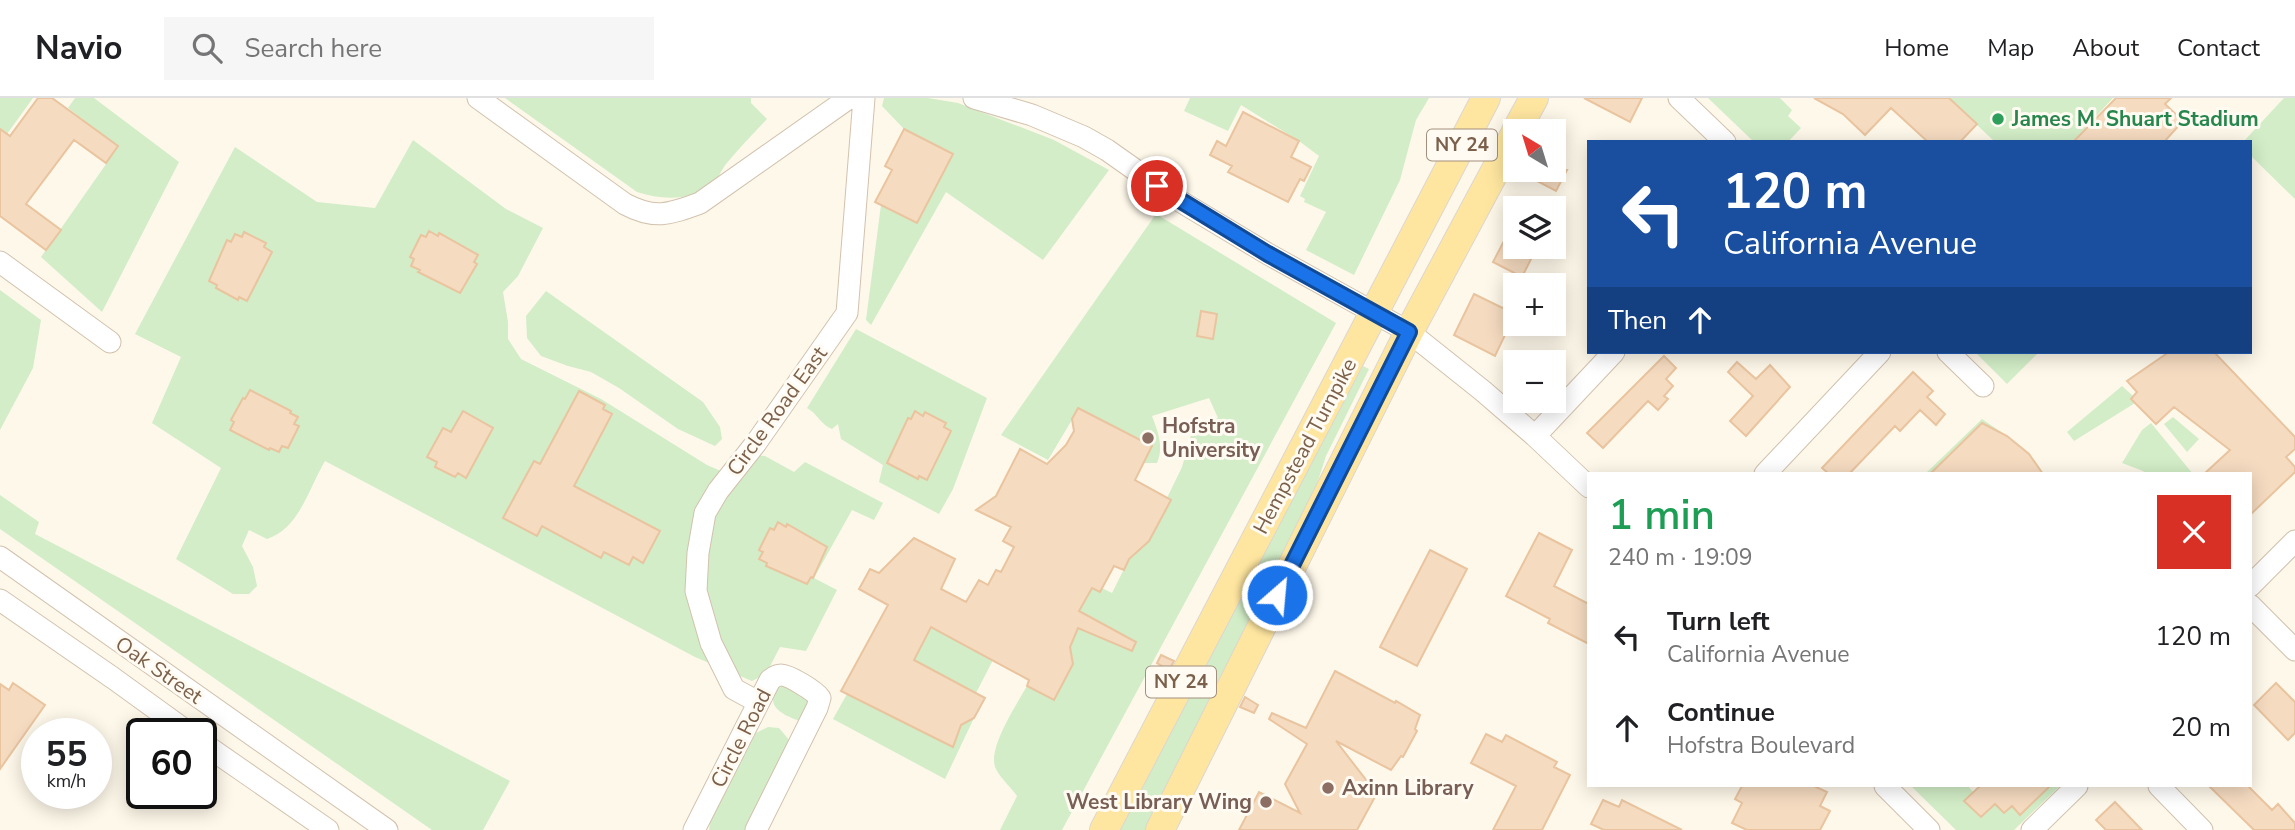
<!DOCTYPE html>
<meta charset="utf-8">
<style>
body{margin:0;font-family:"Nunito Sans",sans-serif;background:#f6f6f6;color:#202124;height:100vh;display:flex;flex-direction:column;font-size:26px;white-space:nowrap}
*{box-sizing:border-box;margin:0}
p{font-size:23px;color:#757577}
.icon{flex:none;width:38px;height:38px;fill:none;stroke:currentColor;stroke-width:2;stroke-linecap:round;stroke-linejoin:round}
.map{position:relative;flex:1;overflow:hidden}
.sheet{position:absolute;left:1587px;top:374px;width:665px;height:315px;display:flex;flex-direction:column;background:#fff;border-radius:0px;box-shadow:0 4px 18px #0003}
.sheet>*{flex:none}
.hud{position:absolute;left:1587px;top:42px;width:665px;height:214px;border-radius:0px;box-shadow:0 4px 18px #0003;background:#1a4fa0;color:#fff;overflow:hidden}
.needle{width:46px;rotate:322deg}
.tools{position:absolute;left:1503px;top:21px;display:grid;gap:14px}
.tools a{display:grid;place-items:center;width:63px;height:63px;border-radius:0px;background:#fff;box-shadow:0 4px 18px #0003;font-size:35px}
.speed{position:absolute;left:21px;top:620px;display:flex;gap:14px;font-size:35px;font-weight:700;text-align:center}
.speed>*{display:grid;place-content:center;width:91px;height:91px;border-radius:50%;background:#fff;box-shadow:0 4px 18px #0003;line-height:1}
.speed small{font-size:18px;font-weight:400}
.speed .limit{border:4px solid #111;border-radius:10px;background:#fff;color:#111}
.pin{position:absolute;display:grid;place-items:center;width:60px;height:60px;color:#fff;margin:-30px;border:4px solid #fff;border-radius:50%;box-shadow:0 2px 7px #0007}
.me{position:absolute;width:77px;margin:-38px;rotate:27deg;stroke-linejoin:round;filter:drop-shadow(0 0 5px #0008)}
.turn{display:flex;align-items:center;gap:24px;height:147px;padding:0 21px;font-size:32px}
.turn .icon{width:91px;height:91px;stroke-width:2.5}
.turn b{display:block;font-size:49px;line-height:60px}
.then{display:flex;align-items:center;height:66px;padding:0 21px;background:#0003;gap:14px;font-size:26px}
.round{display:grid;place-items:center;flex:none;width:74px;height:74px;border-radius:0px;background:#f6f6f6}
.overview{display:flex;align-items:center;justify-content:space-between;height:119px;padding:0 21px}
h1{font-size:42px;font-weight:600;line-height:52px;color:#1e9e55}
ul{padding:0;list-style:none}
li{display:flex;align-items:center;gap:21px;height:91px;padding:0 21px}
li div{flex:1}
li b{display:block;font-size:26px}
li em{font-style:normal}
header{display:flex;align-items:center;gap:42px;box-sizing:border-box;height:98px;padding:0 35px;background:#fff;border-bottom:2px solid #e0e0e0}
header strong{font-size:33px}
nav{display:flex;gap:38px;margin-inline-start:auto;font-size:24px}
.search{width:490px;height:63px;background:#f6f6f6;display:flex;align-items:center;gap:18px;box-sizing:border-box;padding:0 24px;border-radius:0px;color:#757577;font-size:26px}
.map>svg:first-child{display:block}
.green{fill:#d2edc7}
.building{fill:#f5dbc0;stroke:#e9c49f;stroke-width:2}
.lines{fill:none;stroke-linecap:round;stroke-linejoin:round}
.minor-casing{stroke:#d2c2ae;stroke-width:23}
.major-casing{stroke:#ddd6d0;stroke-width:30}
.minor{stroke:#fff;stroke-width:21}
.major{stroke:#ffe6a0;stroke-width:28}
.route-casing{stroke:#114b97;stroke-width:18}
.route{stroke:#1a73e8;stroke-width:12}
.leisure-dot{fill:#2e9e5b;stroke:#fffbf2;stroke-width:2.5}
.education-dot{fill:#8d6e63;stroke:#fffbf2;stroke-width:2.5}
.labels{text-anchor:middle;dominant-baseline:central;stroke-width:6;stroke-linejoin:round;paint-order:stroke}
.shield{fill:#fffbf2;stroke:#a38f7d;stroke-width:2}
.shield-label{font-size:19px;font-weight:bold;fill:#7b614b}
.leisure-label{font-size:21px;font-weight:bold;fill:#27864d;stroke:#fffbf2;text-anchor:start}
.street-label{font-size:21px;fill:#7b614b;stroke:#fffbf2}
.education-label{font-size:21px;font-weight:bold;fill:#785e54;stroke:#fffbf2;text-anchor:start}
</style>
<header>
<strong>Navio</strong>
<div class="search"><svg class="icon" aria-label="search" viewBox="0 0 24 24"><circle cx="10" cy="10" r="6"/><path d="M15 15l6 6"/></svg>Search here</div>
<nav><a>Home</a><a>Map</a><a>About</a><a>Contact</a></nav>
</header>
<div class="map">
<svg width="2295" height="732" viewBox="0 0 2295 732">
<rect width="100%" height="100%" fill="#fef8ea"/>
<!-- green -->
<path class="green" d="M0 0H33L7 36 0 31Z
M75 0H94L179 64 102 214 41 159 118 49 68 10Z
M505 0H751V5L767 21C753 36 739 50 726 66 722 71 719 79 714 84 693 104 662 102 637 94Z
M884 0H928L958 5 1054 42 1109 72 1043 162 946 94 871 227 866 222 881 107 917 125 953 56 904 31 882 8Z
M1190 0H1429L1416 22 1400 82 1354 177 1306 152 1326 114 1304 104 1305 101 1300 98 1319 58 1299 43 1241 7 1228 33 1184 13Z
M1708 0H1780L1792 12 1788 18 1801 30 1788 44H1754Z
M1822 0H2113L2072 44H1995L1977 27 1960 44 1891 10 1865 37 1843 16 1831 10Z
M2284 0H2295V101L2251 58 2250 44H2243Z
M413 42 506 111 543 130 518 178 503 194 508 224V241L521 261 601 301 707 367 730 377 755 357 765 358 794 374 805 364 883 405 874 422 852 412 814 480 837 492 806 553 780 549 766 576 752 583 695 559 325 363C309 390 299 431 267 441L249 432 242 448 253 469 257 488 249 496H233L176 461 221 370 152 325 181 259 135 236 235 49 317 104 375 110Z
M1156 116 1336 225 1062 732H1000L1017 698C1011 689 1001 681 996 671 986 652 1017 606 1027 588L1054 602 1073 566 1070 549 1072 544 1065 540 1092 490 1100 493 1102 490 1112 495 1129 461 1149 443 1154 435 1147 430 1150 425 1157 429 1170 402 1167 400 1182 369 1193 330 1218 320 1209 300 1152 318C1158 334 1164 349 1157 365H1144L1152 347 1079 310 1048 362 1001 337Z
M0 192 41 222 33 270 0 332Z
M546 193 703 304 720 329 722 341 715 348 678 331 619 290 591 274 568 268 541 258 527 240 526 218Z
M856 231 987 300 953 391 939 416 879 384 883 367 841 341 838 326 832 331C820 326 818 316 807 310Z
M1975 254H2039L2007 286Z
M1363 268 1369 271 1326 358 1303 429 1151 732H1115Z
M2122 288 2133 298 2131 301 2135 305 2074 343 2067 334Z
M2173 319 2199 341 2187 354 2164 326Z
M1982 321 2007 338 1982 325 1930 376H1925Z
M2151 325 2193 376H2146L2143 373 2122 365 2142 332Z
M0 397 39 424 35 436 510 683 483 732H432L0 431Z
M931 530 993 562 976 595 914 562Z
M782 586 815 598 802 624C783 617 760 607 782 586Z
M847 596 952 649 961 627 974 620 945 681 833 621Z
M768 629 779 630 790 643 752 732H709L710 723 756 635Z
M1911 688H1968L1974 695 1965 703 1981 719 1994 704 2012 708 2020 716 2050 688H2060L2014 732H1956Z"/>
<!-- building -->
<path class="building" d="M38 0H52L118 48 106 65 74 42 26 106 61 132 46 152 0 118V31L10 38Z
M1584 0H1642L1630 24Z
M1814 0H1949L1977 26 1960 44H1928L1891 10 1865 37 1843 16Z
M2116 0H2171L2165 6 2183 23 2164 44H2073Z
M1243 14 1299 43 1291 59 1311 69 1304 83 1300 81 1288 104 1228 74 1232 68 1210 57 1217 43 1226 48Z
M904 31 953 56 917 125 875 104 892 72 885 68Z
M1516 72H1567L1556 93Z
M1516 120V149H1537L1522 179 1493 164Z
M429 133 438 138 439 135 478 157 474 164 477 166 460 195 418 174 420 172 411 168 414 161 410 159 421 137 426 139Z
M244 134 266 145 264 149 272 154 247 203 239 199 238 202 216 190 217 187 209 183 227 142 231 144 235 136 242 139Z
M1474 196 1515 216 1495 258 1454 237Z
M1201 213 1217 216 1213 241 1197 238Z
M2169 254H2214L2295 339V351L2286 359 2295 369V374L2250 417V376H2204L2230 352 2174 309 2156 326 2131 301 2137 294 2127 283Z
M1664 258 1676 270 1666 281 1673 288 1664 298 1668 301 1658 312 1648 303 1603 350 1587 335Z
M1737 264 1756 281 1770 267 1790 289 1746 338 1730 323 1753 298 1728 274Z
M1913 274 1933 293 1927 299 1945 316 1936 327 1920 312 1900 333 1895 328 1849 376H1829L1822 370Z
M250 292 291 313 290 315 298 319 294 326 299 328 288 350 282 348 279 354 270 350 269 352 230 332 234 324 231 322 243 300 245 301Z
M579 293 605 307 603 311 612 316 574 388 660 433 643 465 633 459 629 467 604 454 601 460 542 428 537 438 503 420 534 363 540 366Z
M1078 310 1152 348 1135 382 1171 402 1149 443 1129 461 1124 472 1114 468 1100 494 1092 490 1079 513 1136 544 1132 553 1078 530 1070 549 1073 566 1054 602 1027 588 1029 582 931 529 914 562 985 600 974 620 961 627 953 649 841 593 888 507 859 491 870 471 879 475 914 440 955 461 941 491 966 504 979 482 988 487 996 472 1001 474 1014 449 1003 443 1011 429 976 412 996 398 1020 351 1047 366 1066 347 1074 333 1072 321Z
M463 313 493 330 466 380 458 375 455 379 435 369 437 364 427 359 443 330 451 334Z
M915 313 923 318 925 314 946 325 944 329 951 333 927 382 919 378 918 381 887 365 908 320 911 321Z
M1982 325 2007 338 2029 356 2043 376H1930Z
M778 424 786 429 787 426 827 449 813 480 811 479 807 486 766 468 767 465 759 461 763 454 759 452 770 430 774 432Z
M1539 435 1572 452 1554 488 1589 506V546L1548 525 1550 521 1506 498Z
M1430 452 1467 471 1417 568 1380 549Z
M1161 557 1174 563 1169 572 1157 565Z
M1335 573 1395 605 1396 603 1420 617 1415 631 1417 633 1403 659 1401 658 1391 672 1336 643 1370 687 1369 693 1376 697 1357 732H1239L1259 694 1300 715 1285 686 1307 646 1269 621 1272 615 1306 630Z
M1204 576 1216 582 1210 595 1197 589Z
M13 585 45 607 0 671V586L9 592Z
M2276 585 2295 604V635L2288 642 2254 607Z
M1245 599 1258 607 1254 615 1240 609Z
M1486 636 1502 644 1506 637 1557 664 1554 669 1570 677 1542 732H1493L1516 688 1471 665Z
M1742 688H1814L1827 694 1820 708 1830 713 1820 732H1747L1732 725 1742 705 1735 701Z
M1980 688H2050L2020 717 2012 708 2004 715 1995 706 1981 719 1964 703Z
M2209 688H2248L2272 712 2278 706 2295 725V732H2254Z
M1603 702 1619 709 1622 702 1682 732H1604L1591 726Z
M2115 704 2142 732H2106L2096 722Z"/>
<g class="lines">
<!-- minor casing -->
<g class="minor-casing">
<path id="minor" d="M478 0 625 106C655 122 670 116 700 105L849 0
M974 0 1032 17 1084 39 1107 52 1178 102 1268 156 1409 234 1483 293 1535 338 1589 389
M1679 0 1725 44
M0 164 110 244
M1948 254 1983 288
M1535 338 1614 254
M1765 376 1880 254
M0 459 387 732
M2250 488 2295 443
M0 502 113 580 189 635
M2250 507 2295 552
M758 604 734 591 711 545 696 493 698 455 705 415 718 393 756 345 847 215 864 0
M201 644 328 732
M1885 688 1929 732
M2159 688 2202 732
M694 732 770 582C774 579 776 577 781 577 789 577 815 593 820 600L817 610 756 732
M2032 732 2077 688"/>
</g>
<!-- major casing -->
<g class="major-casing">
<path id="major" d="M1516 33 1534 0
M1104 732 1486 0
M1160 732 1409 234 1516 34"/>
</g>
<!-- minor -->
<use href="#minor" class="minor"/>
<!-- major -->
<use href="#major" class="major"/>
</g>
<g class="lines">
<!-- route casing -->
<g class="route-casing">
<path id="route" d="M1157 88 1268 156 1409 234 1277 497"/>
</g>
<!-- route -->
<use href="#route" class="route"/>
</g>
<!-- markers -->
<circle class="leisure-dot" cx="1998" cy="21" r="7"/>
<g class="education-dot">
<circle cx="1148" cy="340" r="7"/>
<circle cx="1328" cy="690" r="7"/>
<circle cx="1266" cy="704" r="7"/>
</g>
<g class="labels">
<!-- shield labels -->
<g class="shield">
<rect x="1427" y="31.5" width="70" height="31" rx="5"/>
<rect x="1146" y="568.5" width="70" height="31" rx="5"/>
</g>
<g class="shield-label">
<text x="1462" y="47">NY 24</text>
<text x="1181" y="584">NY 24</text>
</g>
<!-- leisure labels -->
<g class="leisure-label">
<text x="2012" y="21">James M. Shuart Stadium</text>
</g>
<!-- street labels -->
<g class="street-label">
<text transform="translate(777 313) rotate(-54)">Circle Road East</text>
<text transform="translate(1305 348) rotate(-62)">Hempstead Turnpike</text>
<text transform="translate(159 572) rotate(35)">Oak Street</text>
<text transform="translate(741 640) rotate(-63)">Circle Road</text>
</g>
<!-- education labels -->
<g class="education-label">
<text x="1162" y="328">Hofstra<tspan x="1162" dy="24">University</tspan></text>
<text x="1342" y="690">Axinn Library</text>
<text x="1252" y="704" text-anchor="end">West Library Wing</text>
</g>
</g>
</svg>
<div class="tools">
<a><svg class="needle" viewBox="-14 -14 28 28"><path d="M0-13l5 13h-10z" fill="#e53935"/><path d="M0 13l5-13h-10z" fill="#757577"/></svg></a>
<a><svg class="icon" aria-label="layers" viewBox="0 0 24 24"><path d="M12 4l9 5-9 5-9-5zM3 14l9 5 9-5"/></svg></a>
<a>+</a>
<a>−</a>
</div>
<div class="speed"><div>55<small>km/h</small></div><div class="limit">60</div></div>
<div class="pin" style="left:1157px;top:88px;background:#d93025"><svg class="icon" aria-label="arrive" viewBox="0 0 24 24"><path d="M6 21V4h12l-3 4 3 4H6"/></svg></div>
<svg class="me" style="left:1277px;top:497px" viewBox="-20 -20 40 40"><circle r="17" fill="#1a73e8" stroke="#fff" stroke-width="3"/><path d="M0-11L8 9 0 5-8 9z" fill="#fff"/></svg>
<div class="hud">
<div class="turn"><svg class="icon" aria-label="left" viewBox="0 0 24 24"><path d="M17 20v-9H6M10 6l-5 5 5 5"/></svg><div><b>120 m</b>California Avenue</div></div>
<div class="then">Then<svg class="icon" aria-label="ahead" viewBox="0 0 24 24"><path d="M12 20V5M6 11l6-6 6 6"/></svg></div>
</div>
<section class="sheet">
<div class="overview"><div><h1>1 min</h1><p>240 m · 19:09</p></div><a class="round" style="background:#d93025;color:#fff"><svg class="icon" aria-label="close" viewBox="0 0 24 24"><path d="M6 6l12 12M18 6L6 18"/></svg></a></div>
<ul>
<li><svg class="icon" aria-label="left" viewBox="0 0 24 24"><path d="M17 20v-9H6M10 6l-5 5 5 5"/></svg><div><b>Turn left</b><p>California Avenue</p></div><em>120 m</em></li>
<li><svg class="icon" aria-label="ahead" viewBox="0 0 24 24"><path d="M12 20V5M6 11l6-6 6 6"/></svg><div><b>Continue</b><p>Hofstra Boulevard</p></div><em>20 m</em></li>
</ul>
</section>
</div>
